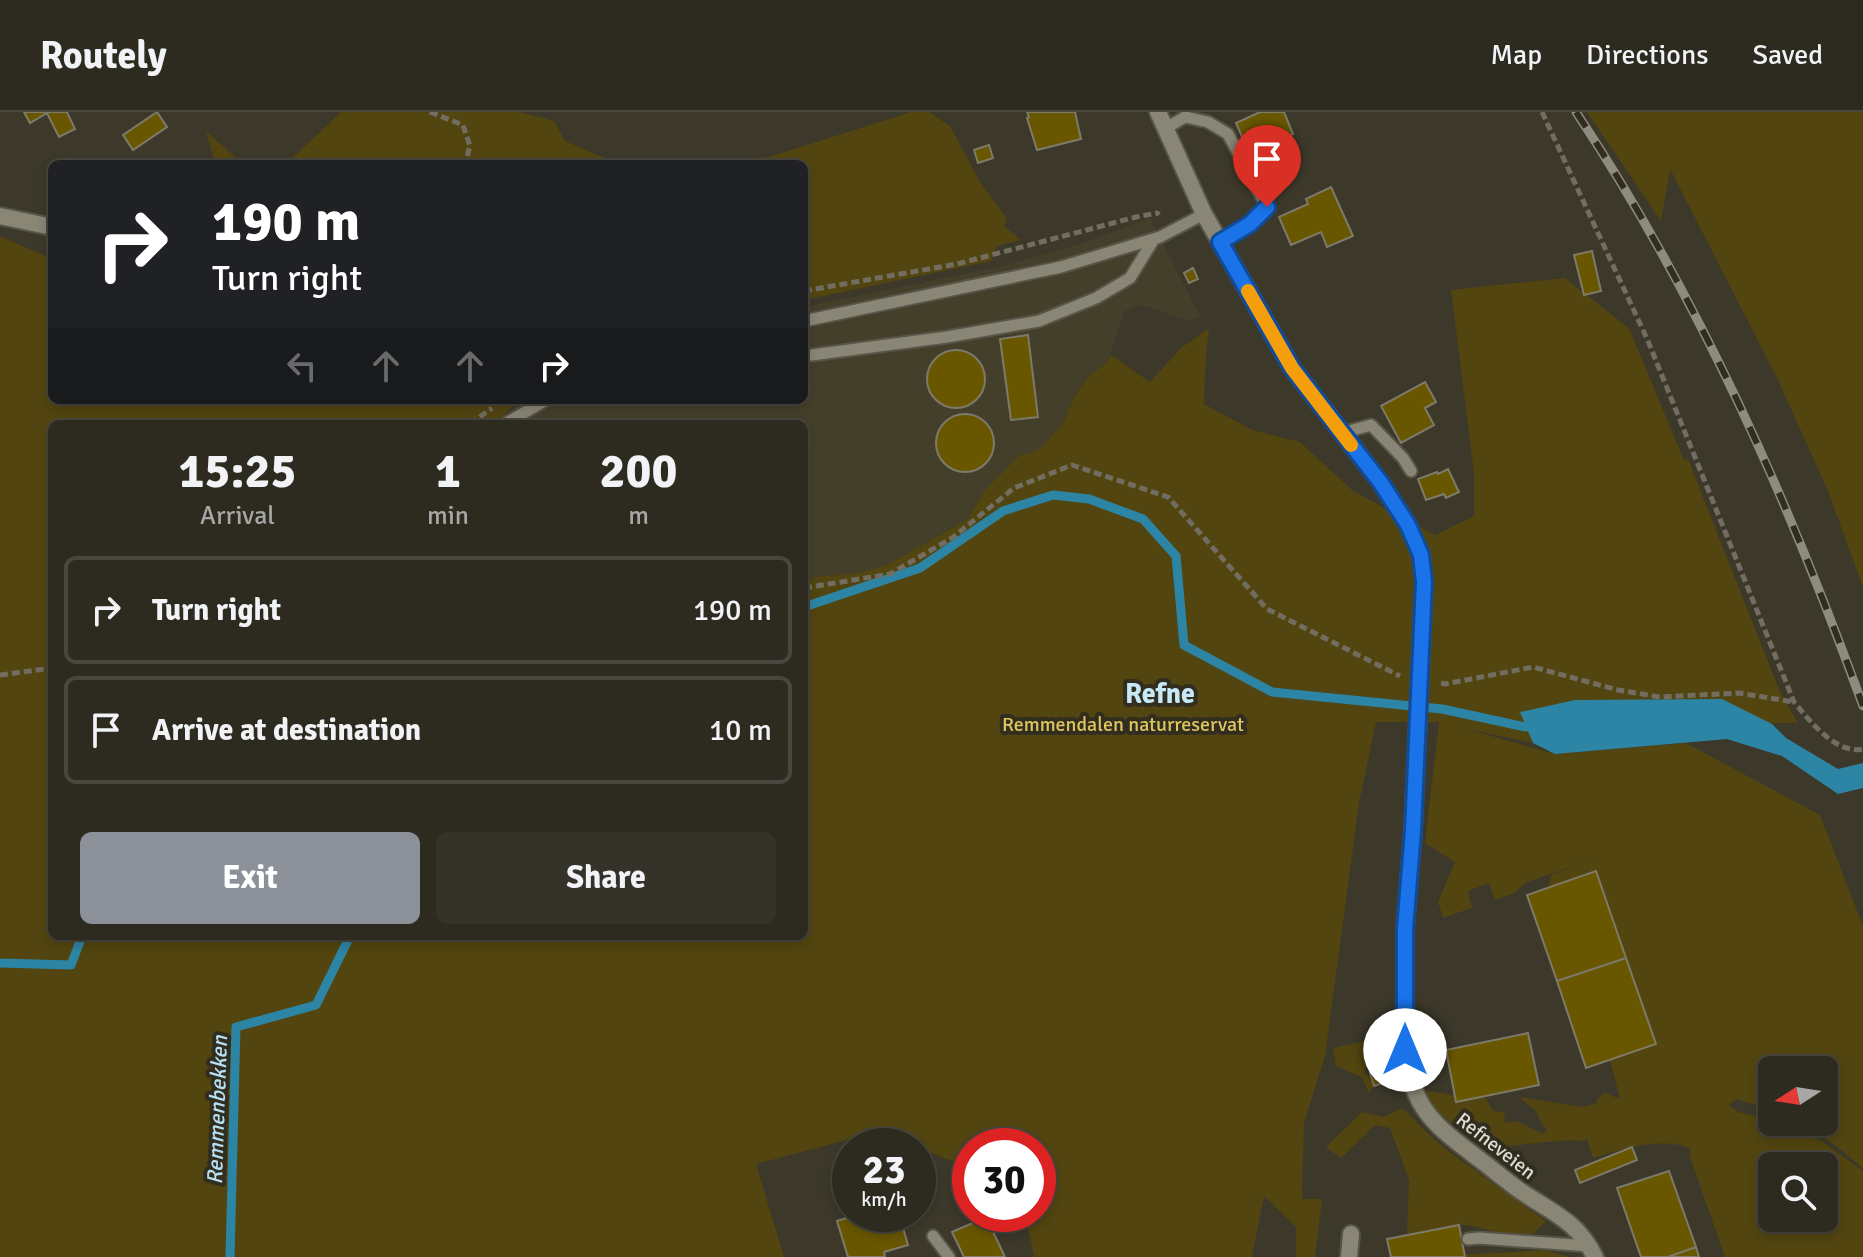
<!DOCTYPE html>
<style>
body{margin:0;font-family:Signika,sans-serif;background:#353229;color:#f1f3f6;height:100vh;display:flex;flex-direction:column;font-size:30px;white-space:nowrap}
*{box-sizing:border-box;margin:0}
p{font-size:26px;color:#a7a7a5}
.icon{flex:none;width:44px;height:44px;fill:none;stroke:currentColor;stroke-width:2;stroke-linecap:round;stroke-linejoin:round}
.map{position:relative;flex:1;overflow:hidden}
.sheet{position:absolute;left:48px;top:308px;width:760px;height:520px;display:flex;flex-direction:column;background:#2d2a20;border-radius:12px;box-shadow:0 4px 12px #0003,0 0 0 2px #48463e}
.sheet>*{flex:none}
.hud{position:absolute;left:48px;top:48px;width:760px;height:244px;border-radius:12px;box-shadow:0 4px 12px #0003,0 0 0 2px #48463e;background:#202124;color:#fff;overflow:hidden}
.needle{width:52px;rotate:258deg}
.buttons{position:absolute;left:1758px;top:944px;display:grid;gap:16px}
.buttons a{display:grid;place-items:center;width:80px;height:80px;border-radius:12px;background:#2d2a20;box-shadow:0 4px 12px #0003,0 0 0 2px #48463e;font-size:40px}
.speed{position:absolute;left:832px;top:1016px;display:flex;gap:16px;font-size:40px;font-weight:700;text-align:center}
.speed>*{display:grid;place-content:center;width:104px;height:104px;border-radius:50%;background:#2d2a20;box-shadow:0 4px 12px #0003,0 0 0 2px #48463e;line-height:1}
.speed small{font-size:20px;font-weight:400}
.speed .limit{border:12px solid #d22;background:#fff;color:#111}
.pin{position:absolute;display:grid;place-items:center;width:68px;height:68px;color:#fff;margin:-82px -34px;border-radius:50% 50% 50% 0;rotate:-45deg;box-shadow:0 0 8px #0007}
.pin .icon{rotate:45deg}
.me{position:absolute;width:88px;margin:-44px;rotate:0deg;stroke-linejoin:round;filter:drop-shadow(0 0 6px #0008)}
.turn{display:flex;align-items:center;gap:28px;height:168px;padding:0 32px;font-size:36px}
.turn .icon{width:104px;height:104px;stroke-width:2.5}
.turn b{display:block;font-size:56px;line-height:68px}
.lanes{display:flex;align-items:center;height:76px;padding:0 32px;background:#0003;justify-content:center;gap:40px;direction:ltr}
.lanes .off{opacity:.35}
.eta{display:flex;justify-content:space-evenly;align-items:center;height:136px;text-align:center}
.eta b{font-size:48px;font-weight:800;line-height:56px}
.action{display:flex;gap:16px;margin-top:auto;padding:16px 32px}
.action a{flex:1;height:92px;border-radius:12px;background:#8c9099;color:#fff;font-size:32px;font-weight:800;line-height:92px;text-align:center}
.action a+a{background:#353229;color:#f1f3f6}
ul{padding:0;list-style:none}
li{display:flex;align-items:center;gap:24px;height:108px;margin:0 16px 12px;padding:0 16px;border:4px solid #48463e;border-radius:12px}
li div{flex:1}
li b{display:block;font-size:30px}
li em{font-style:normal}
header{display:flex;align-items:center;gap:48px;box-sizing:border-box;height:112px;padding:0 40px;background:#2d2a20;border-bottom:2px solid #48463e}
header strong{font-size:38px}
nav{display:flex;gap:44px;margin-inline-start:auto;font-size:28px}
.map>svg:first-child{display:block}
.built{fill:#443f2a}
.green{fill:#524510;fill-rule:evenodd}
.water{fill:#2d85a6}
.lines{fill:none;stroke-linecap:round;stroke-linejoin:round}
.stream{stroke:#2d85a6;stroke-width:9}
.building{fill:#695700;stroke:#7e7a6a;stroke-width:2}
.service-casing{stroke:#575448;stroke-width:15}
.minor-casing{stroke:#575448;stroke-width:20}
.path{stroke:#716d61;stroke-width:5;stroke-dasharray:8 4;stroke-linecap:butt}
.service{stroke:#8a8676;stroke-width:11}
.minor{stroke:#8a8676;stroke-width:16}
.rail-casing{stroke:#8e8b7f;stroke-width:9}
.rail{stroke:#312e20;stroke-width:6;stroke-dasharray:18;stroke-linecap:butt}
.minor-bridge-casing{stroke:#575448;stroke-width:20;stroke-linecap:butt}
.minor-bridge{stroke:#8a8676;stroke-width:16}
.route-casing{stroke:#114b97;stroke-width:20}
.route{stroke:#1a73e8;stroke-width:14}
.slow{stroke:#f59e0b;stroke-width:14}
.labels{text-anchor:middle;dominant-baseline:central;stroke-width:8;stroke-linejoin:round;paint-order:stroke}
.park-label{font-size:20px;fill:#dfc55e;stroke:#312e20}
.street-label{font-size:20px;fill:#dedcd3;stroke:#312e20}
.water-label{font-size:22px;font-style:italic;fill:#b6dff2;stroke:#312e20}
.district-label{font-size:28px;font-weight:bold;fill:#c7e8f7;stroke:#312e20}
</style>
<header>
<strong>Routely</strong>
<nav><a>Map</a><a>Directions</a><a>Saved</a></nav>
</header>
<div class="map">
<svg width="1863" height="1145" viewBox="0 0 1863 1145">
<rect width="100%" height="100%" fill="#3c382a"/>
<!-- built -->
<path class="built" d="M1150 106 1200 204 1189 209 1142 193 1125 199 1107 250 1088 265 1072 289 1064 310 1042 335 1033 340 1020 343 983 380 968 407 887 453 859 461 804 466V312H495L522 288H804V195L998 155 1077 133Z"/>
<!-- green -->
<path class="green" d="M341 0H520L554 9 565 29 619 52H286Z
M911 0H929L950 14 979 68 1007 107 1004 114 1021 128 997 134 991 149 804 188V52H701L769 45Z
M1587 0H1863V475L1828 379 1777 266 1670 57 1661 109Z
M206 19 243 52H215Z
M0 124 52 147V288H518L495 312H52V824H804V466L859 461 887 453 968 407 983 380 1020 343 1033 340 1042 335 1064 310 1072 289 1088 265 1107 250 1111 243 1150 270 1181 236 1209 216 1206 243 1204 292 1252 318 1300 330 1353 379 1435 423 1474 404V362L1451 178 1565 166 1629 216 1684 348 1688 347 1780 580 1798 611 1525 610 1533 631 1467 617 1555 642 1686 631 1820 703 1863 814V1057L1839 1036 1808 1015 1793 1010H1824V958H1772V999L1737 987 1729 993 1738 1000 1772 1007V1010H1780L1797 1023 1820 1028 1863 1059V1145H1725L1690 1045V1036C1659 1025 1624 1037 1593 1046L1587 1027 1580 1029 1571 1028 1495 1035 1488 1041 1466 1020H1461L1434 995 1425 978 1455 984H1484L1493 999 1505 1000 1504 1011 1517 1009 1543 1022 1547 1018 1539 1007 1536 999 1519 985 1582 995 1598 991 1597 987 1605 981 1620 987 1610 948 1655 932 1596 759 1548 776 1551 763 1597 746 1525 771 1515 781 1495 788 1489 771 1468 779 1472 796 1443 806 1438 790 1455 750 1425 731 1439 610H1376L1359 691 1325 944 1304 1011 1302 1087H1322L1315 1145H1296V1115L1264 1084 1252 1145H1034L1025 1102H1038V1034H970V1056L918 1036V1034L877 1020 756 1052 784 1145H0ZM1772 1054H1824V1106H1772Z
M1366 929 1377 937 1364 942 1366 954 1364 961 1372 965 1374 974 1369 982 1362 965 1336 954 1333 936Z
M1400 997 1405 998 1423 1017 1448 1039 1546 1109C1542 1113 1536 1120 1532 1122 1515 1130 1481 1113 1463 1113 1444 1114 1425 1120 1407 1124L1409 1068 1390 1016 1375 1013 1341 1046 1326 1035 1362 1000 1384 1005Z
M1543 1138 1570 1145H1465V1143C1491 1140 1516 1141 1543 1138Z"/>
<!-- water -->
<path class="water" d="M1722 587 1772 612 1786 626 1838 657 1863 651V676L1838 682 1782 644 1727 627 1555 642 1533 631 1520 600 1575 588Z"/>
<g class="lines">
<!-- stream -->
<path class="stream" d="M804 495 920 456 1003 399 1053 383 1089 387 1143 407 1176 444 1184 533 1272 580 1442 597 1526 615
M0 851 71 853 82 824
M230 1145 236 915 316 893 350 824"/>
</g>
<!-- building -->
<path class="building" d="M24 0H67L75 17 59 25 47 1 30 11Z
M157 0 167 15 133 38 123 23Z
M1027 0H1075L1081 27 1037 38 1027 6 1029 5Z
M1260 0H1284L1293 22 1249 41 1236 11Z
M989 33 993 46 978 51 974 38Z
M1331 75 1353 124 1327 135 1321 120 1291 133 1279 105 1308 92 1306 87Z
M1592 139 1601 179 1584 183 1574 143Z
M1193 156 1198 167 1189 171 1184 161Z
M1028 223 1038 305 1011 308 1000 227Z
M927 267a29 29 0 1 1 58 0a29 29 0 1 1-58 0Z
M1425 270 1436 290 1425 296 1434 313 1401 331 1381 294Z
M936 331a29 29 0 1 1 58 0a29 29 0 1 1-58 0Z
M1448 357 1459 380 1446 386 1444 382 1426 388 1418 367 1437 360 1438 362Z
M1596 759 1626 846 1557 869 1527 783Z
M1626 846 1656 932 1586 956 1557 869Z
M1528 921 1539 973 1456 990 1446 938Z
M1379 958 1383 971 1374 974 1370 961Z
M1632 1035 1637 1048 1580 1071 1575 1058Z
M1669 1059 1696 1135 1668 1145H1641L1617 1076Z
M860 1102H899L908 1133 884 1140 885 1145H848L837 1109Z
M986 1105 1005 1145H964L952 1120Z
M1459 1113 1465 1145H1391L1387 1127Z
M1696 1135 1699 1145H1668Z"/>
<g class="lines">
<!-- service casing -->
<g class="service-casing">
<path id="service" d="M1166 16 1185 5 1208 10 1228 22 1267 95 1250 112 1220 130
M804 209 1061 155 1160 125 1204 102
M804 244 947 225 1039 209 1096 186 1130 166 1154 127
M508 312V310L546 288
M1342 321 1371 313 1403 346 1411 359
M933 1124 949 1145
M1468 1127 1479 1126 1589 1134"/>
</g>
<!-- minor casing -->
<g class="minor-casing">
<path id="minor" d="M1158 0 1204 102 1292 256 1381 371 1408 413 1421 443 1424 470
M0 104 52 115
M1413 719 1405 817V938C1412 999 1437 1015 1483 1050 1496 1060 1509 1071 1522 1080 1553 1101 1577 1109 1595 1145
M1349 1145 1351 1122"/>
</g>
<!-- path -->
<path class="path" d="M430 0 463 13 470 34 465 52
M1542 0 1648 229 1794 590C1809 608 1836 643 1863 637
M804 179 957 152 1136 105 1157 101 1159 103
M470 312 492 296
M804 476 890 462 952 426 1014 376 1072 353 1168 385 1267 497 1400 564
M0 563 52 556
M1441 571 1445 572 1533 555 1618 578 1660 585 1739 581 1794 590"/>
<!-- service -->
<use href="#service" class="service"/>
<!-- minor -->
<use href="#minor" class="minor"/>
<!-- rail casing -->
<g class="rail-casing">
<path id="rail" d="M1576 0C1698 184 1788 387 1863 594"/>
</g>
<!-- rail -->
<use href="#rail" class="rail"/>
<!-- minor-bridge casing -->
<g class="minor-bridge-casing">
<path id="minor-bridge" d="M1413 719 1424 470"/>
</g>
<!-- minor-bridge -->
<use href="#minor-bridge" class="minor-bridge"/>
</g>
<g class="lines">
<!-- route casing -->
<g class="route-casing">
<path id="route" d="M1267 95 1250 112 1220 130 1292 256 1381 371 1408 413 1421 443 1424 470 1413 719 1405 817V938"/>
</g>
<!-- route -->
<use href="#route" class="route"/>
<!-- slow -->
<path class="slow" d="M1248 179 1292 256 1351 333"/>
</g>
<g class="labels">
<!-- park labels -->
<g class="park-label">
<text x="1123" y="612">Remmendalen naturreservat</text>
</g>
<!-- street labels -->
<g class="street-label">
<text transform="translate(1496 1034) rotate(38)">Refneveien</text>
</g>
<!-- water labels -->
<g class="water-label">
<text transform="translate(217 998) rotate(-88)">Remmenbekken</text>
</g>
<!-- district labels -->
<g class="district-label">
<text x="1160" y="582">Refne</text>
</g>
</g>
</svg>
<div class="buttons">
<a><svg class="needle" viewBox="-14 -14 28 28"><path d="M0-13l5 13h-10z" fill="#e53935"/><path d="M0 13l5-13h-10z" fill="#a7a7a5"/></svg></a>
<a><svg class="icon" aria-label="search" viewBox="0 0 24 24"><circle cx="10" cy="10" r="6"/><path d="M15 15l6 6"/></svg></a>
</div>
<div class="speed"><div>23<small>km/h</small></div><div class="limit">30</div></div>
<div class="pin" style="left:1267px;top:95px;background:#d93025"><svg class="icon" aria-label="arrive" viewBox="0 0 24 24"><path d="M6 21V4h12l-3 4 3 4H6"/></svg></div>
<svg class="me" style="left:1405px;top:938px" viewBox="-20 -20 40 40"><circle r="19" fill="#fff"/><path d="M0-13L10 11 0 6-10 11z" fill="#1a73e8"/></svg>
<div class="hud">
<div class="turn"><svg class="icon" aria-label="right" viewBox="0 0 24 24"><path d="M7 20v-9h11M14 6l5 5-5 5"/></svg><div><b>190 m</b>Turn right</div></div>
<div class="lanes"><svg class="icon off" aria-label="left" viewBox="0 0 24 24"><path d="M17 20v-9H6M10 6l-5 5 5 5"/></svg><svg class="icon off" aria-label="ahead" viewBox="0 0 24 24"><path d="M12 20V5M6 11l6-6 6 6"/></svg><svg class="icon off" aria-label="ahead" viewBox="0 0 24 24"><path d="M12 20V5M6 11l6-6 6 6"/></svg><svg class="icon" aria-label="right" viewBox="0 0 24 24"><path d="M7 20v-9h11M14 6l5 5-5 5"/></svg></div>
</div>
<section class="sheet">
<div class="eta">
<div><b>15:25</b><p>Arrival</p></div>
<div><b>1</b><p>min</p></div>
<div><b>200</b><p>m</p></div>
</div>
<ul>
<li><svg class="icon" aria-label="right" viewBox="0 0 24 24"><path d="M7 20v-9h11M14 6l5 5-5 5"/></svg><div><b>Turn right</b></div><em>190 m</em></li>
<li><svg class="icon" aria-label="arrive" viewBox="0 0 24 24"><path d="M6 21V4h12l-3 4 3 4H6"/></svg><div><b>Arrive at destination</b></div><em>10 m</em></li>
</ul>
<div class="action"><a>Exit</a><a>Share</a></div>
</section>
</div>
